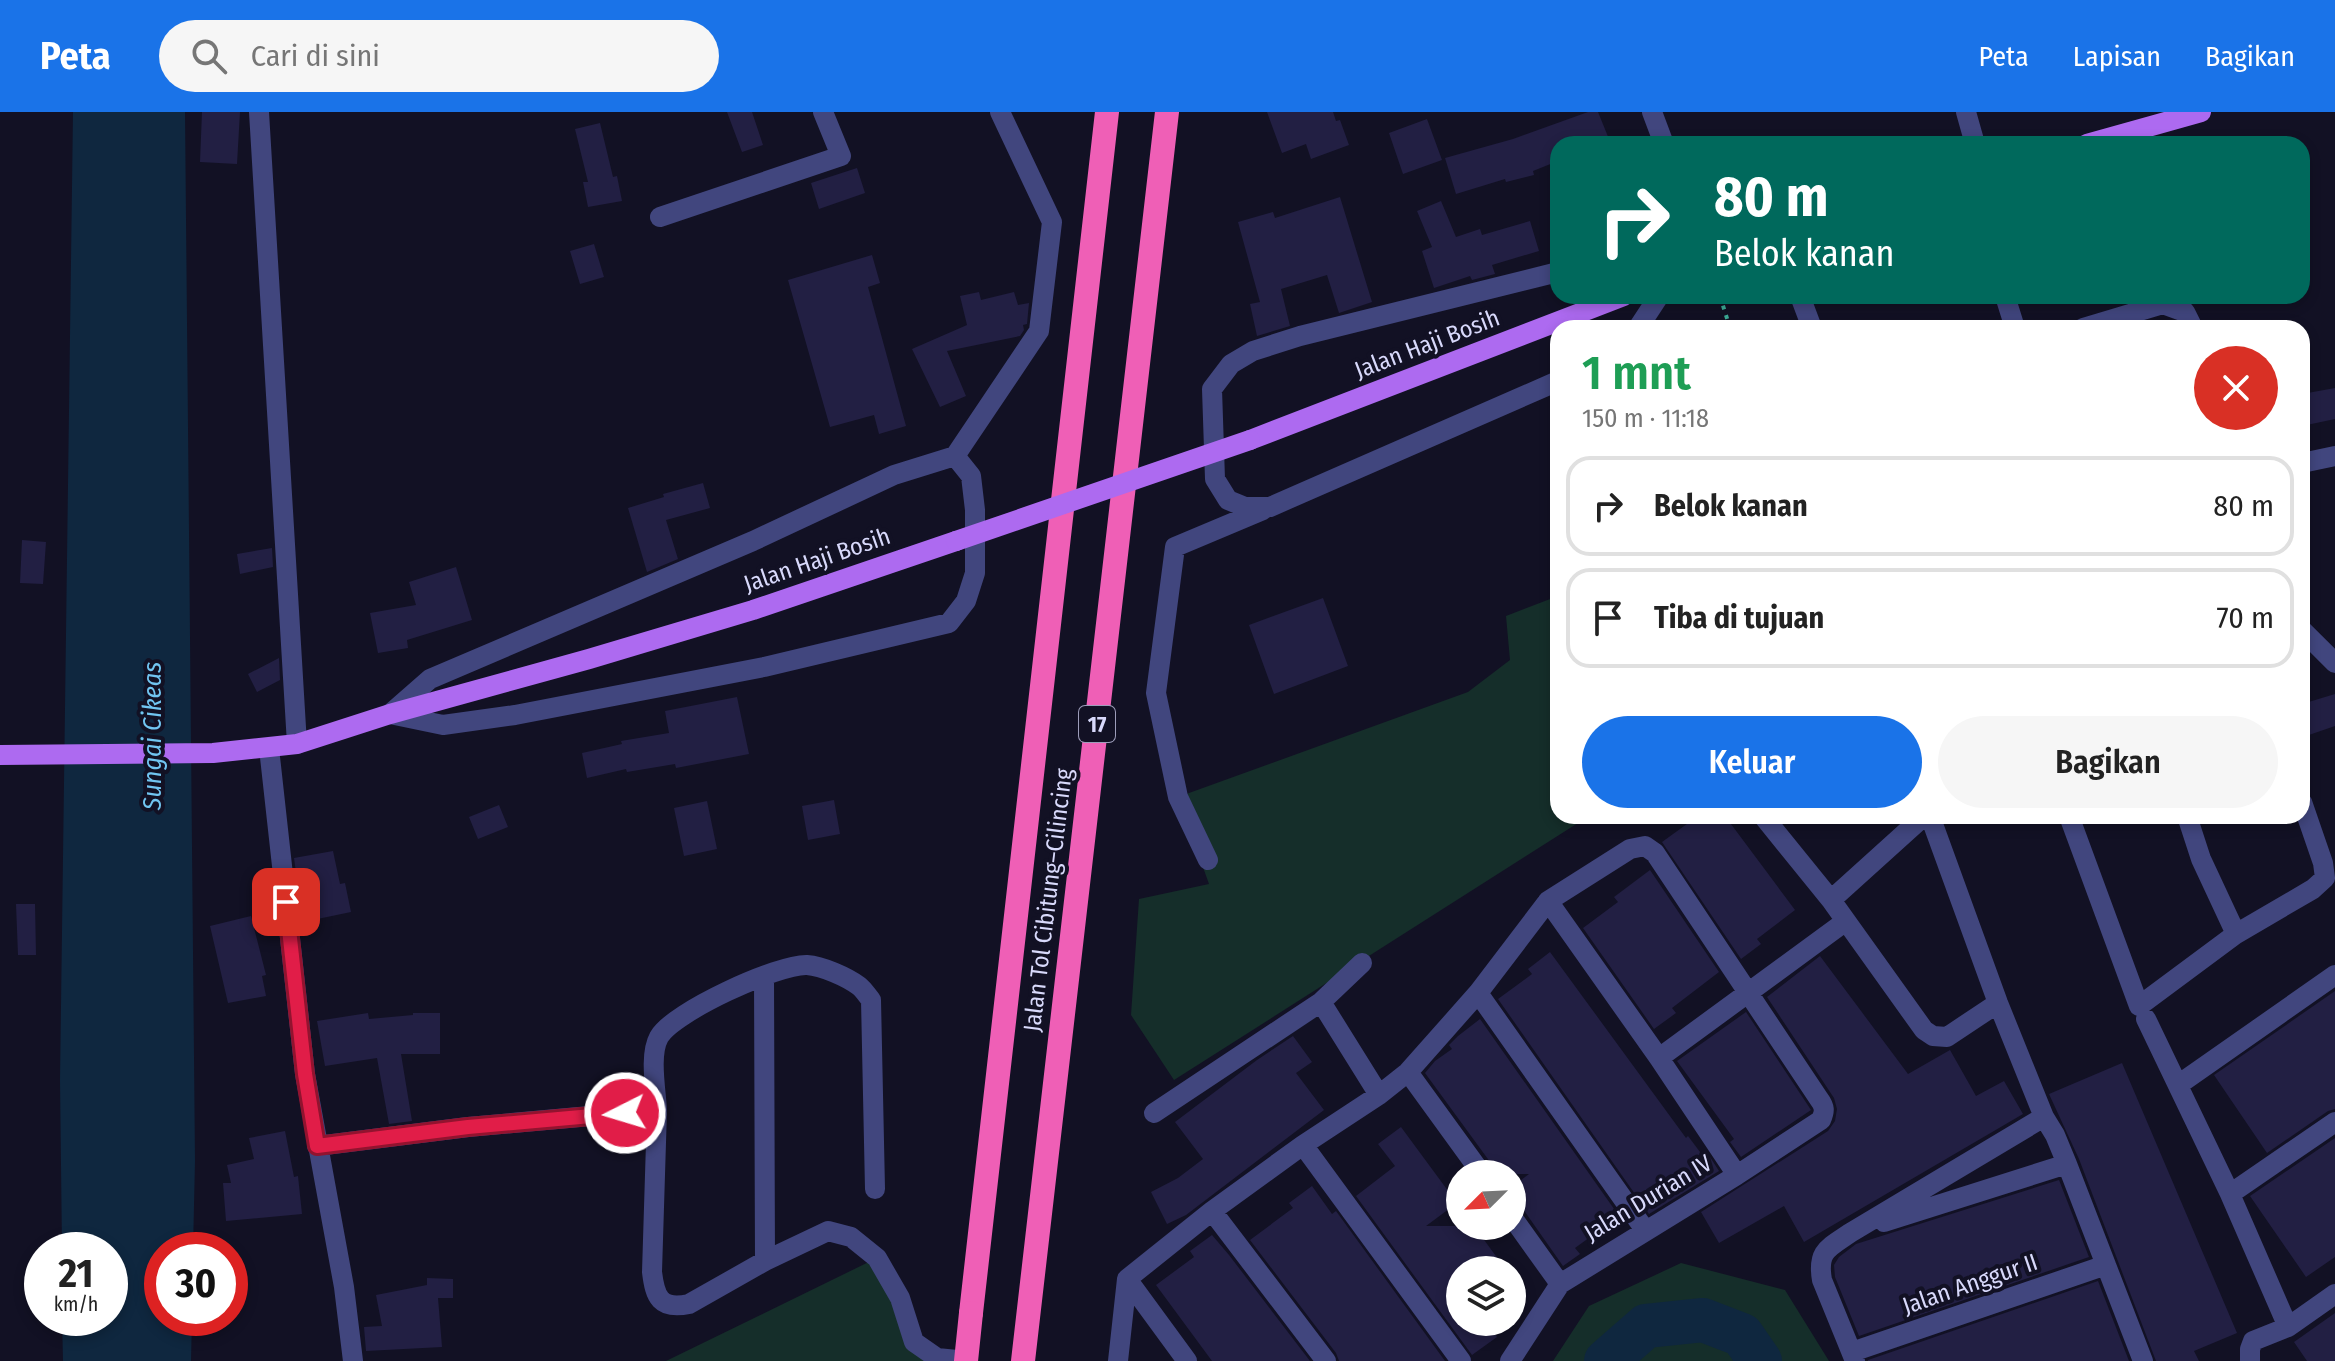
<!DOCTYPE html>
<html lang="id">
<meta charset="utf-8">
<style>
body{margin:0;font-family:"Fira Sans Condensed",sans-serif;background:#f6f6f6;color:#222;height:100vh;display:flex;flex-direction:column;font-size:30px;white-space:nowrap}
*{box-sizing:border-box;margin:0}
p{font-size:26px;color:#767676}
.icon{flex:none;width:44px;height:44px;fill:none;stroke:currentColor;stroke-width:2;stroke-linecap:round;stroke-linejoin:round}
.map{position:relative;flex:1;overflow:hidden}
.details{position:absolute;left:1550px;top:208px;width:760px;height:504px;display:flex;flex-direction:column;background:#fff;border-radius:24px;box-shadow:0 4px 12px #0003}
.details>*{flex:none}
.hud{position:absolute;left:1550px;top:24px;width:760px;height:168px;border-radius:24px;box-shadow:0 4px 12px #0003;background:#00695c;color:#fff;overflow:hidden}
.needle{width:52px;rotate:246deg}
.fabs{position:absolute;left:1446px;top:1048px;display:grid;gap:16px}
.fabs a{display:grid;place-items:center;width:80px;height:80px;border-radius:50%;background:#fff;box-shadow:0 4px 12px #0003;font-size:40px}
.speed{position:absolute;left:24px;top:1120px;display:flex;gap:16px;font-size:40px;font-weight:700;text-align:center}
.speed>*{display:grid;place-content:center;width:104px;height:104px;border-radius:50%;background:#fff;box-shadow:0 4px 12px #0003;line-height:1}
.speed small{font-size:20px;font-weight:400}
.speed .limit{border:12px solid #d22;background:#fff;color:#111}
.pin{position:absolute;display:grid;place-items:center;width:68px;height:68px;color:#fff;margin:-34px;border-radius:16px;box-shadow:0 4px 12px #0006}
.me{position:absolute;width:88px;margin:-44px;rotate:265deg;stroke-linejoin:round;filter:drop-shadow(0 0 6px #0008)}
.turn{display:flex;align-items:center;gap:28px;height:168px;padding:0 32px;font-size:36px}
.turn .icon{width:104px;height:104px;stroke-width:2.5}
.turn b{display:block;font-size:56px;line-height:68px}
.round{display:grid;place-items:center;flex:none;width:84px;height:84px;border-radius:42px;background:#f6f6f6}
.summary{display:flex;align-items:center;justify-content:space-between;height:136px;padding:0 32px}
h1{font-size:48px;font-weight:600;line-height:60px;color:#1e9e55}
.cta{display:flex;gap:16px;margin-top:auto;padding:16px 32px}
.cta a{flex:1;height:92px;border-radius:48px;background:#1a73e8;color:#fff;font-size:32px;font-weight:600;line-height:92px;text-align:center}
.cta a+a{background:#f6f6f6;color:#222}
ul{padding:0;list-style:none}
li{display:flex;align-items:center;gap:24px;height:100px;margin:0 16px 12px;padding:0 16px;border:4px solid #e0e0e0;border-radius:24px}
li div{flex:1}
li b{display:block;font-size:30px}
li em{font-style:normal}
header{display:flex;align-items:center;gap:48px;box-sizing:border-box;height:112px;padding:0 40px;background:#1a73e8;color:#fff}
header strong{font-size:38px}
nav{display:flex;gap:44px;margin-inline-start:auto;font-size:28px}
.search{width:560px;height:72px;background:#f6f6f6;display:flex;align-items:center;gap:20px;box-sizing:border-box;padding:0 28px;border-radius:44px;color:#767676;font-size:30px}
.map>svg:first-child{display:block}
.green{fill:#152e2a}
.water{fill:#0f273f}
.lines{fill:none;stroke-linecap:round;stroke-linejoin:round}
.river{stroke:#0f273f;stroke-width:44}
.building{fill:#221f43}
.path{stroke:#3cac97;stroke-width:4;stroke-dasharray:4 6;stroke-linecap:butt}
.minor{stroke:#41467e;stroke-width:20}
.major{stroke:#ad6af0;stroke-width:20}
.highway{stroke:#ef5fb6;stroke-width:24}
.major-bridge{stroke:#ad6af0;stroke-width:20}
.highway-bridge{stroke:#ef5fb6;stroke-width:24}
.route-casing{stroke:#92132f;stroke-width:20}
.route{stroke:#e11d48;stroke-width:14}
.labels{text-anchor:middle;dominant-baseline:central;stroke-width:8;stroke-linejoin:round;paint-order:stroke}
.shield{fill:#121124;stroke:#9d9dba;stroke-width:2}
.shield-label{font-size:22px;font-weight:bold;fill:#d8d9fb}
.street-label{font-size:24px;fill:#d8d9fb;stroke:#121124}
.water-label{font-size:26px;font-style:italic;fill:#71c5f1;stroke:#121124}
</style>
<header>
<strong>Peta</strong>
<div class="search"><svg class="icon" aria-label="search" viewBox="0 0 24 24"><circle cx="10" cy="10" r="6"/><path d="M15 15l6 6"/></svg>Cari di sini</div>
<nav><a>Peta</a><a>Lapisan</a><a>Bagikan</a></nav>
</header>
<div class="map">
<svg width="2335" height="1249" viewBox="0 0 2335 1249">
<rect width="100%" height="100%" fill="#121124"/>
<!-- green -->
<path class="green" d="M1558 484V704H1589L1174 968 1131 903 1139 787 1209 772 1178 685 1468 580 1510 548 1506 504Z
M877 1146 914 1230 952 1249H666Z
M1681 1151 1785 1178 1829 1249H1553L1589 1194Z"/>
<!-- water -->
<path class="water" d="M73 0H185L195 1049 193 1138H162V1206H192L191 1249H63L62 1206H110V1138H62L60 968Z"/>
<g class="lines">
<!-- river -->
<path class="river" d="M1606 1249 1646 1214 1703 1208 1742 1223 1760 1249"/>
</g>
<!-- building -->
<path class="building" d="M202 0H240L237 52 200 50Z
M727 0H752L763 33 742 40Z
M1267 0H1333L1336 9 1340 8 1349 33 1311 47 1306 32 1282 41Z
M1588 0H1598L1611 32H1558V49L1533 59 1534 63 1506 70 1505 67 1456 82 1445 46 1513 27Z
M1427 7 1442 48 1403 62 1389 21Z
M600 11 613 65 617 64 622 89 588 95 583 70H588L575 17Z
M857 56 865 81 819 97 811 71Z
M1340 85 1372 190 1339 201 1327 163 1281 177 1290 214 1257 224 1250 192 1260 190 1238 110 1273 100 1275 106Z
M1441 89 1456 125 1480 117 1482 123 1530 109 1539 139 1492 153 1495 162 1472 168 1470 164 1434 176 1422 139 1432 135 1417 99Z
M594 132 604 165 580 172 570 139Z
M872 143 880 171 868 175 906 314 879 322 874 303 830 315 788 168Z
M979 180 981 188 1014 180 1018 193 1029 191 1027 212 1023 213 1024 218 1020 224 947 239 966 284 940 295 912 237 967 213 960 184Z
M2335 276V307L2302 314V282Z
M703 371 710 396 666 408 678 447 647 460 628 396 664 385 663 382Z
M22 428 46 430 43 472 20 471Z
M272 436 273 455 240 462 237 442Z
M456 455 472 508 407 528 408 536 378 541 370 501 416 493 409 470Z
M1323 486 1348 554 1274 582 1249 513Z
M279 546 280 568 257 580 248 562Z
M2335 582V614L2306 624 2302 611V592Z
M737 585 749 642 676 656 675 652 627 660 626 657 587 666 582 641 622 632 621 629 669 621 665 599Z
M834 688 840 722 808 728 802 694Z
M707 689 717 737 684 744 674 696Z
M499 693 508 715 478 727 469 705Z
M1698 704H1725L1795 798 1757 827 1761 832 1741 847 1662 730Z
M333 739 340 772 345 771 351 800 303 810 294 746Z
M1650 758 1719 860 1672 896 1676 901 1654 917 1583 816 1618 790 1614 785Z
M16 792H35L36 843H18Z
M251 804 266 863 262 864 266 884 228 891 210 814Z
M1550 840 1686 1026 1688 1024 1706 1048 1710 1045 1719 1059 1649 1102 1498 887 1532 862 1528 857Z
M1820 844 1908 962 1950 938 1976 984 2004 969 2023 1002 1804 1130 1784 1094 1719 1131 1701 1100 1828 1019 1835 1009 1837 997 1834 986 1767 885Z
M2335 879V997L2328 999 2267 1041 2214 963Z
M1746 900 1811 998 1741 1045 1730 1030 1734 1027 1677 949Z
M368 901 369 907 413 903V901H440V942H401L412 1009 389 1012 377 946 325 954 317 909Z
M1480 907 1619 1104 1575 1136 1580 1142 1563 1154 1523 1097 1512 1092V1075L1529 1062H1495L1493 1054 1425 961 1435 949 1452 937 1449 933 1458 924Z
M1293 924 1312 950 1296 961 1324 998 1186 1103 1167 1112 1151 1080 1178 1066 1203 1047 1175 1010 1257 948Z
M2122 951 2237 1221 2194 1239 2199 1249H2156L2079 1047 2049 982Z
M1401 1015 1457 1091 1426 1114H1474L1506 1158H1460V1210H1486L1497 1225 1472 1243 1356 1084 1395 1054 1378 1032Z
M285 1019 294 1065 298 1064 302 1102 226 1109 223 1071H231L227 1053 254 1047 249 1026Z
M2335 1026V1145L2306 1165 2250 1084Z
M2059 1068 2089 1145 1859 1224 1835 1165 1834 1153 1839 1145 1856 1132Z
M1312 1074 1332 1102 1336 1099 1445 1249H1339L1336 1241 1250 1128 1293 1096 1289 1091Z
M1212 1123 1229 1143 1310 1249H1212L1156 1173 1194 1145 1190 1139Z
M427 1166 453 1167V1186H438L442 1235 366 1239 364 1215 382 1214 376 1183 427 1173Z
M2098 1169 2129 1249H1868V1248Z
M2335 1201V1249H2307L2294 1230Z"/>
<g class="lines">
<!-- path -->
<path class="path" d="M1720 184 1730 216"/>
<!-- minor -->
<path class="minor" d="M259 0 297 632
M1652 0 1664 32
M1966 0 1975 32
M660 105 841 44 823 0
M1558 160 1300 224 1253 239 1231 252 1212 277 1215 367 1228 388 1245 395H1270L1558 269
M1800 184 1812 216
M2005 184 2015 216
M1638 216 1659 184
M2083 216 2163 192 2185 200 2193 216
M2302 351 2335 344
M2302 518 2335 551
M390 602 430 567 753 429 894 363 955 344 1039 219 1052 110 1000 0
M390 602 443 613 515 603 764 555 949 511 966 489 975 461V398L971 364 955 344
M269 636 305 962 344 1175 353 1249
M1763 704 1831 788 1924 918 1933 924 1947 925 1998 891
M1930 704 1998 891 2044 1005 2055 1023 2067 1052 2143 1249
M2069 704 2139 894 2236 822 2313 777 2325 766 2323 751 2302 690
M2187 704 2201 747 2236 822
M1208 748 1178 685 1156 581 1175 435 1263 398
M1831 788 1924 704
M1548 789 1659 946 1737 1063
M764 864 765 1149
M1478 881 1645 1118
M1321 890 1379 983
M2146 907 2230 1082 2288 1215
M1659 946 1846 809
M1408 960 1482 1062
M2178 973 2335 863
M657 998C656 978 649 943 659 925 673 900 778 852 807 853 822 854 847 865 859 874 863 877 867 883 871 888L875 1077
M1154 1001 1321 890 1362 851
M1303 1033 1461 1249
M317 1034 468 1015 657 998 652 1160C655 1185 660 1198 689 1192L765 1149 828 1119 851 1125 877 1146 900 1186 914 1230 937 1246 967 1249
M2230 1082 2335 1010
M1212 1099 1326 1249
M1512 1105 1560 1172
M1884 1110 2067 1052
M1127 1167 1212 1099 1303 1033 1379 983 1408 960 1478 881 1548 789 1630 737 1645 734 1655 741 1819 987C1825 995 1825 999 1821 1008L1737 1063 1560 1172 1510 1249
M1127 1167 1187 1249
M1852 1240 2106 1153
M1118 1249 1127 1167
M1855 1249 1822 1168C1817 1139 1828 1136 1850 1121L2044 1005
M2250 1249V1237L2253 1229 2288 1215 2335 1182"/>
<!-- major -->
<path class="major" d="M2087 32 2201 0
M1250 328 1624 184
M0 643 213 641 297 632 390 602 589 547 753 498 956 429"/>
<!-- highway -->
<path class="highway" d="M971 1201 1107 0
M1023 1249 1167 0"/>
<!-- major-bridge -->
<path class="major-bridge" d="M956 429 1250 328"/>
<!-- highway-bridge -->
<path class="highway-bridge" d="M966 1249 971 1201"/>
</g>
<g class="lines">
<!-- route casing -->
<g class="route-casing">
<path id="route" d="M286 790 305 962 317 1034 468 1015 625 1001"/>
</g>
<!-- route -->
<use href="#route" class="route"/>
</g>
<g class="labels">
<!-- shield labels -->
<rect class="shield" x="1079" y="594" width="36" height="36" rx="6"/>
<g class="shield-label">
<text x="1097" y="612">17</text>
</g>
<!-- street labels -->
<g class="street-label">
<text transform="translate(1427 232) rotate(-21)">Jalan Haji Bosih</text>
<text transform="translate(817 448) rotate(-19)">Jalan Haji Bosih</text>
<text transform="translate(1048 788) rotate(-83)">Jalan Tol Cibitung–Cilincing</text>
<text transform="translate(1648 1086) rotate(-31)">Jalan Durian IV</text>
<text transform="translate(1970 1172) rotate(-19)">Jalan Anggur II</text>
</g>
<!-- water labels -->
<g class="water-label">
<text transform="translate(152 624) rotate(-90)">Sungai Cikeas</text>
</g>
</g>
</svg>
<div class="fabs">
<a><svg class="needle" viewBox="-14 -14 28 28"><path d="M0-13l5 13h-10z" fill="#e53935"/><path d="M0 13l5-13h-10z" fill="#767676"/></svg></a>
<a><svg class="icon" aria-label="layers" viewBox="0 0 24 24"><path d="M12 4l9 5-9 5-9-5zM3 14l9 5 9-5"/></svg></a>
</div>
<div class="speed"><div>21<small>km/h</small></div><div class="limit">30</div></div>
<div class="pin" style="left:286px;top:790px;background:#d93025"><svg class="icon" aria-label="arrive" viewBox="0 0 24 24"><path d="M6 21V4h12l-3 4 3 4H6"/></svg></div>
<svg class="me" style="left:625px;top:1001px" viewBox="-20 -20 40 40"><circle r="17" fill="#e11d48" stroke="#fff" stroke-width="3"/><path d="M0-11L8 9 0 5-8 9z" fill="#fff"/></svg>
<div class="hud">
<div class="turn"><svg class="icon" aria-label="right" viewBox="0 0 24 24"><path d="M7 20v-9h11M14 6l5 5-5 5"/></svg><div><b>80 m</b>Belok kanan</div></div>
</div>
<section class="details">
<div class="summary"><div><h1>1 mnt</h1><p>150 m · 11:18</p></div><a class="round" style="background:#d93025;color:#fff"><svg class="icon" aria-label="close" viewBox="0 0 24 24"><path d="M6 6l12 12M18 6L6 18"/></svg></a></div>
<ul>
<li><svg class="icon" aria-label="right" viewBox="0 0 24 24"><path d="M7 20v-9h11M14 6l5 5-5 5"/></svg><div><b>Belok kanan</b></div><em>80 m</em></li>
<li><svg class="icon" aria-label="arrive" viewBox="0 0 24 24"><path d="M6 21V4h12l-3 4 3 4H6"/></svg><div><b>Tiba di tujuan</b></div><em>70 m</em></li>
</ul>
<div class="cta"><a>Keluar</a><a>Bagikan</a></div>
</section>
</div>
